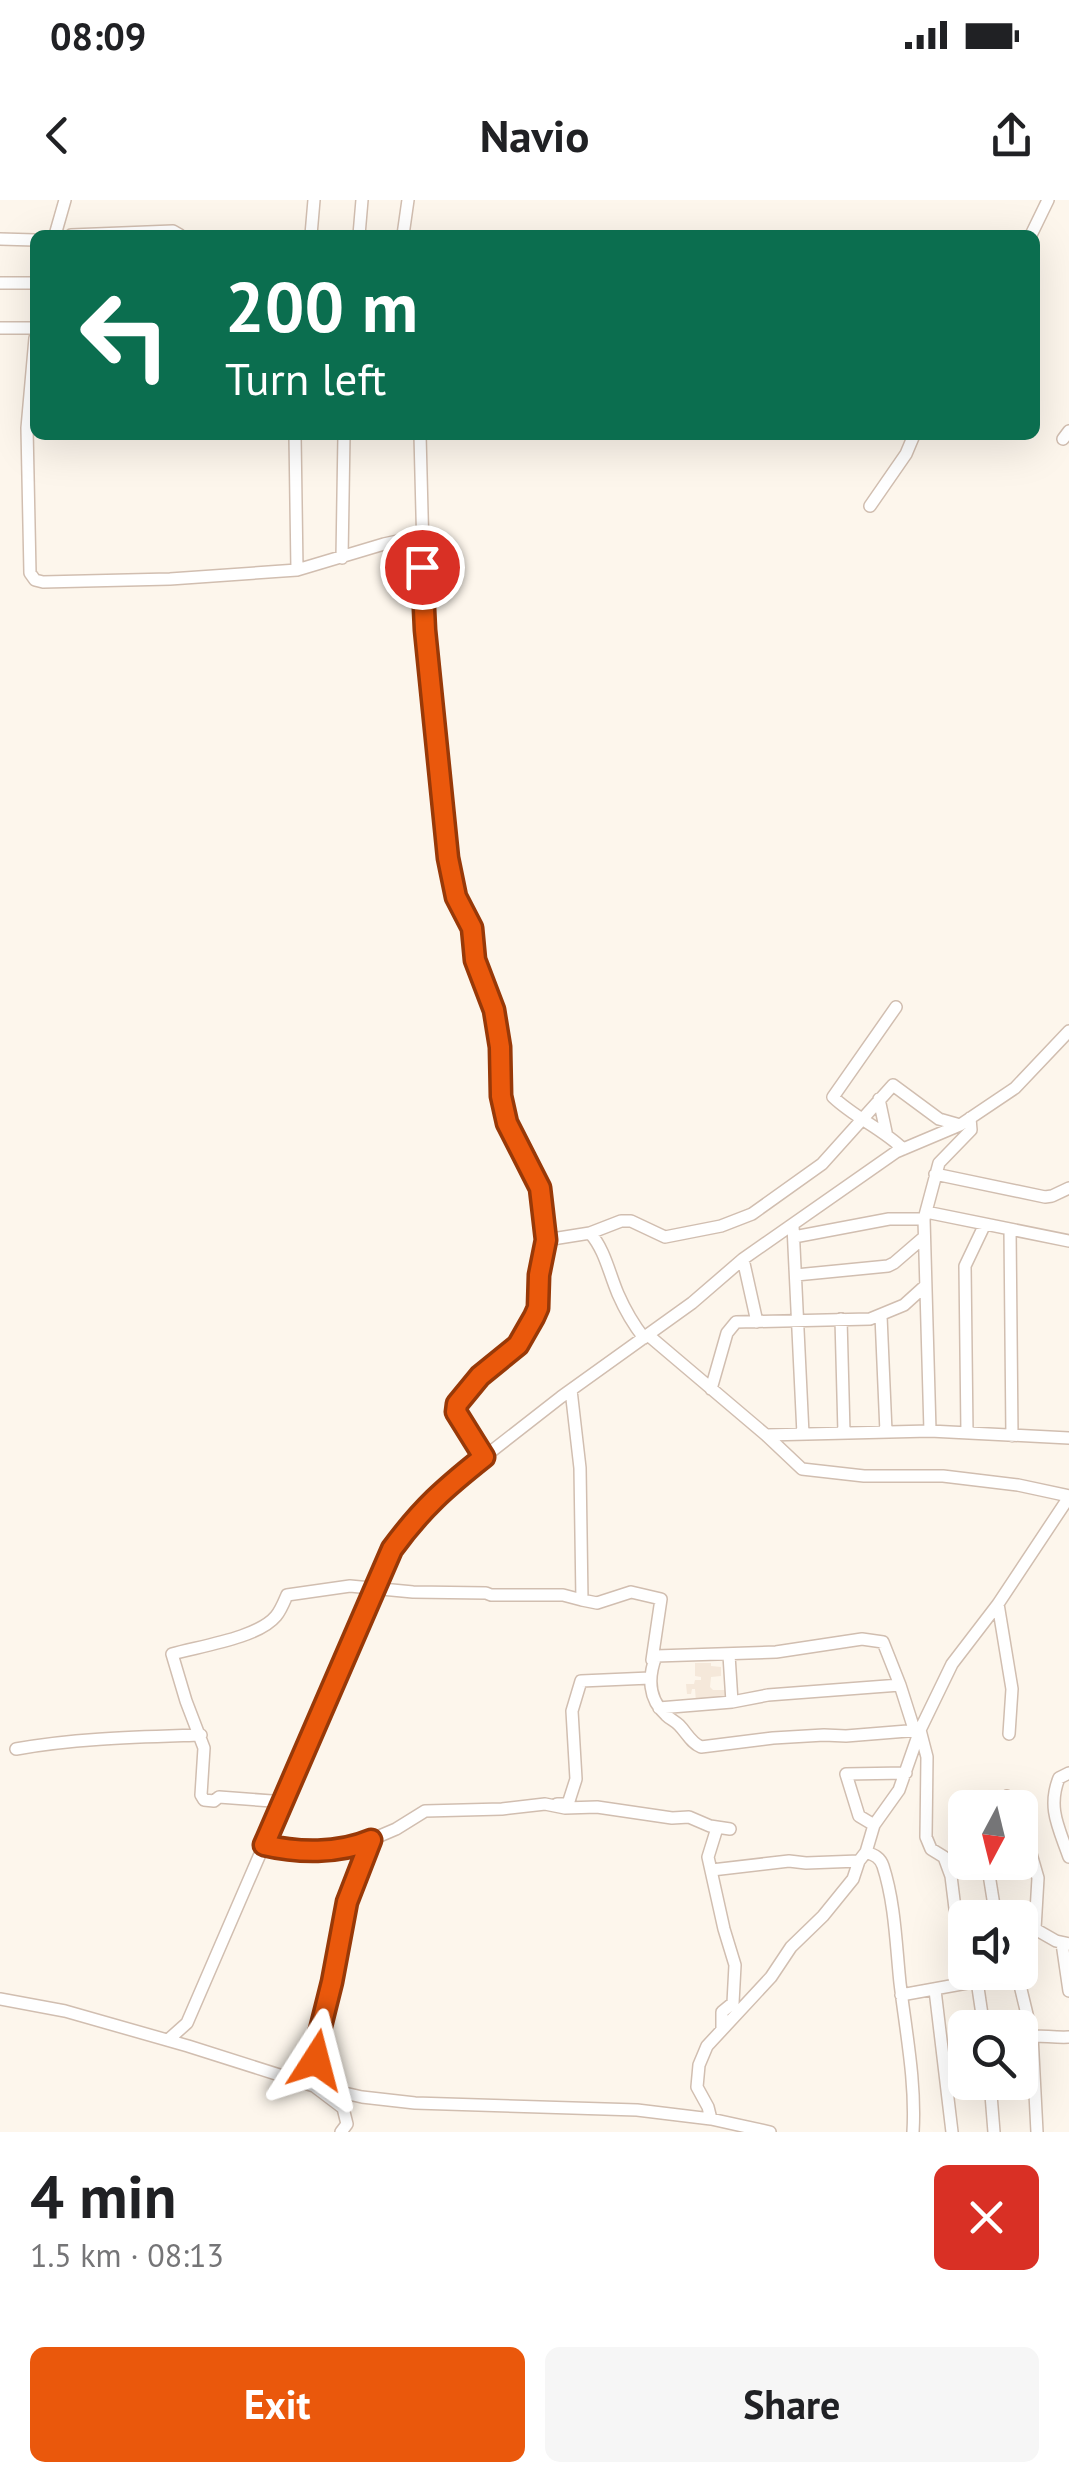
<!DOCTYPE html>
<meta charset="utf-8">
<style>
body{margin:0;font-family:"PT Sans",sans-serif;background:#f6f6f6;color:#202124;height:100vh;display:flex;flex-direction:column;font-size:38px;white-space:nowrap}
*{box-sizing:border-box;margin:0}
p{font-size:32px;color:#757577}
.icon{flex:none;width:55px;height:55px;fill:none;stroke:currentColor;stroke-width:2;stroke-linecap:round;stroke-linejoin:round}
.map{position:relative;height:1932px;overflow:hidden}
.details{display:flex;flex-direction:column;background:#fff;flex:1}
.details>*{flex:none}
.top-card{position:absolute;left:30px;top:30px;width:1010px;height:210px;border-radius:15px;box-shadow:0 10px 40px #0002;background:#0b6e4f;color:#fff;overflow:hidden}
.needle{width:65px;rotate:187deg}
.fabs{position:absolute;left:948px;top:1590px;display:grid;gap:20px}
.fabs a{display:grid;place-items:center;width:90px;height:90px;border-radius:15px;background:#fff;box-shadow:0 10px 40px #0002;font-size:50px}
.pin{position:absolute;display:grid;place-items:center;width:85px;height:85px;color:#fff;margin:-42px;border:5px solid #fff;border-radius:50%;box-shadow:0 2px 10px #0007}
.me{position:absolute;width:110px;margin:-55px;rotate:9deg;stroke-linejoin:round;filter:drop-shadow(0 0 8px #0008)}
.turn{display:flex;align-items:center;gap:35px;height:210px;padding:0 30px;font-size:45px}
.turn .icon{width:130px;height:130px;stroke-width:2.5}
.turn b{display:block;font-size:70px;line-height:85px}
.round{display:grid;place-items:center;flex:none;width:105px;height:105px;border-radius:15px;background:#f6f6f6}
.headline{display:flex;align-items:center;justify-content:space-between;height:170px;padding:0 30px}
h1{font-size:60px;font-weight:600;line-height:75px}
.action{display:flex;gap:20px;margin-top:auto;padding:20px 30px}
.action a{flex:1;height:115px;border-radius:15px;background:#ea580c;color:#fff;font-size:40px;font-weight:600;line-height:115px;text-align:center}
.action a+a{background:#f6f6f6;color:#202124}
.status{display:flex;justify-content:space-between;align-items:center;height:70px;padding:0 50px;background:#fff;direction:ltr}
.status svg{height:28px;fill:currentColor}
header{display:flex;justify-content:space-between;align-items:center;height:130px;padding:0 30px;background:#fff;font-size:45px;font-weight:600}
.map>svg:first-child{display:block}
.residential{fill:#f5e8da}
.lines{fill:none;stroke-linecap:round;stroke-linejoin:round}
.minor-casing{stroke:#d1beb0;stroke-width:14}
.minor{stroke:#fff;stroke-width:11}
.route-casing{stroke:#983908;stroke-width:25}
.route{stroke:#ea580c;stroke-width:18}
</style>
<div class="status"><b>08:09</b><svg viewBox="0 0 49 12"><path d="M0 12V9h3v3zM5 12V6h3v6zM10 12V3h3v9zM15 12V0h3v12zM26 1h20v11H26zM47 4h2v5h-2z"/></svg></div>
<header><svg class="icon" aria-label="back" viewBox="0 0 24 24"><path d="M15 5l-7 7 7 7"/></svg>Navio<svg class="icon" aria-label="share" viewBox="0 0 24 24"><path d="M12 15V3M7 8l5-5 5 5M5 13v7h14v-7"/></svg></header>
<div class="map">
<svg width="1069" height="1932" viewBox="0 0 1069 1932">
<rect width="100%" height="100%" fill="#fdf6ec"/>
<!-- residential -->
<path class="residential" d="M695 1463H711V1466L721 1467V1476L711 1477 710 1487 713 1490H730V1499L696 1502 695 1489H692L691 1494H687L686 1484H694L695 1480H701V1477L695 1476Z"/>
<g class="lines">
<!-- minor casing -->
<g class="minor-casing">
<path id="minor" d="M55 35 65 0
M71 35 173 31 180 35
M311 35 314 0
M359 35 362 0
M403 35 408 0
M1031 35 1048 0
M0 39 35 40
M0 83H35
M0 128H35
M35 138 27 228 30 373 35 380 43 382 170 379 297 370 384 344 421 336
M295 235 297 370
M420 235 425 430 449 658 456 697 473 728 475 761 494 810 500 847 501 895 507 923 524 953 540 988 546 1040 539 1075 537 1108 534 1117 518 1145 480 1176 457 1204 455 1212 484 1257
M1063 239 1069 231
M870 306 906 254 914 235
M342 358 344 235
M896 807 833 897C855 918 883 929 903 949
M879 899 886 932
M935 974 1045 997 1052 996 1069 988
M926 1012 1069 1041
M793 1026 803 1234
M1010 1029 1012 1236
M590 1033C605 1050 609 1073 618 1094 625 1110 633 1124 644 1138
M794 1037 889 1019H924
M546 1040 590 1033 621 1021H631L665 1037 721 1026 752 1014 822 964 893 885 939 919 960 925
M743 1059 757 1122
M796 1075 888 1066 894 1063 923 1038
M881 1116 886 1232
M841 1119 844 1233
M648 1135 766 1235 802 1269 864 1276H943L1018 1285 1069 1296
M711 1189 727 1133 736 1122 870 1119 904 1105 925 1086
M571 1190 580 1268 582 1400 597 1403 631 1392 661 1399 652 1460
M930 1231 924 1019 939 963 971 930 970 918
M967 1233 965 1066 985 1024
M766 1235 930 1231 1069 1238
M998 1404 1012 1489 1009 1534
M729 1455 732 1502
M659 1508 732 1502 768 1495 900 1485
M914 1529 900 1485 883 1442 862 1439 776 1452 656 1456C648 1477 648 1499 666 1515 670 1519 675 1521 679 1525 687 1533 690 1542 701 1547L773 1538 824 1535 846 1536 920 1530
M920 1530 927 1557 926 1637 931 1649 944 1657 951 1676 964 1782
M16 1549C76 1538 140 1537 201 1535
M1069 1573 1059 1578C1047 1608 1059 1628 1069 1657
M1007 1596 1015 1608
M557 1604H568L576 1579 572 1511 581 1481 650 1478
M281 1606 272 1601 219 1597 214 1601 204 1600 201 1595 204 1548 186 1501 172 1454C200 1446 258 1438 276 1416 281 1410 284 1402 287 1395L350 1386 413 1392 486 1393 491 1395H563L582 1400
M1020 1616 1038 1678 1035 1729
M874 1625 859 1616 846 1574 906 1573
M717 1628 708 1657 724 1729 735 1765 733 1803 722 1812V1829
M264 1645 297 1650 356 1646 396 1629 425 1611 502 1609 545 1604 565 1608 597 1607 672 1618 689 1617 710 1626 730 1629
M866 1652C874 1655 880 1657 883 1666 895 1703 896 1745 900 1783 906 1833 916 1882 913 1932
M987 1662 996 1718
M712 1670 789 1661 806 1663 859 1661
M1020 1729H1035L1056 1741 1069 1744
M1062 1743 1069 1791
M977 1781 984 1828
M935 1790 952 1932
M901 1795 1011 1775 1018 1777 1032 1835 1037 1932
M0 1799 65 1811 188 1846 314 1886 362 1897 415 1903 637 1910 711 1919 770 1932
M1020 1837C1036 1834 1052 1838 1069 1837
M168 1840 187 1823 392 1349 416 1316 438 1293 561 1197 692 1103 743 1059 896 952 960 925 1015 888 1069 831
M990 1882 994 1932
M711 1919 708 1907 697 1887 699 1865 707 1846 771 1777 791 1747 823 1716 853 1679 859 1661 866 1652 874 1625 899 1590 920 1530 952 1464 998 1404 1069 1297
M341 1932 347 1924 343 1908 314 1886 319 1834 332 1782 347 1702 371 1640"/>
</g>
<!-- minor -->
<use href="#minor" class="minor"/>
</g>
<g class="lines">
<!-- route casing -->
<g class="route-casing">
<path id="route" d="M316 1860 319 1834 332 1782 347 1702 371 1640C338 1654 298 1653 264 1645L392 1349C422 1308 445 1288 484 1257L456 1212 457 1204 480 1176 518 1145 534 1117 538 1108 539 1075 546 1040 540 988 507 923 501 896 500 847 494 810 475 760 472 728 456 697 448 658 425 430 422 367"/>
</g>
<!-- route -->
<use href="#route" class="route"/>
</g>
</svg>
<div class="fabs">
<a><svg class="needle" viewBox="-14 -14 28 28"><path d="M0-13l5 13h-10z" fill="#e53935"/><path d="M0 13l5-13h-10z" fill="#757577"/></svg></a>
<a><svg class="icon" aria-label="sound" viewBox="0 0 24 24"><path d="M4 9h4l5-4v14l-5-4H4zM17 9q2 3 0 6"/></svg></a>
<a><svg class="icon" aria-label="search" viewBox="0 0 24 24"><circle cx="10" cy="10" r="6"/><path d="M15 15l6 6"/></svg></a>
</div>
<div class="pin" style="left:422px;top:367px;background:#d93025"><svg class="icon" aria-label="arrive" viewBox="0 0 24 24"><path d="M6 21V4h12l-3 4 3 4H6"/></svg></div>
<svg class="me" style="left:316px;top:1860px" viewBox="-20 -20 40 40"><path d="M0-17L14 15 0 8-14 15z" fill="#ea580c" stroke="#fff" stroke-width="4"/></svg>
<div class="top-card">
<div class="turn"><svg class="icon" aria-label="left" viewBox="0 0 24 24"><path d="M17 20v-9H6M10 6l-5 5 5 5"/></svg><div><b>200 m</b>Turn left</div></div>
</div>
</div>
<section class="details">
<div class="headline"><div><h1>4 min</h1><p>1.5 km · 08:13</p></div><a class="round" style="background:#d93025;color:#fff"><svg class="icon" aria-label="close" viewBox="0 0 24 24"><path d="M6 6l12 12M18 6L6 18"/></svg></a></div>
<div class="action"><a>Exit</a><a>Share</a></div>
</section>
